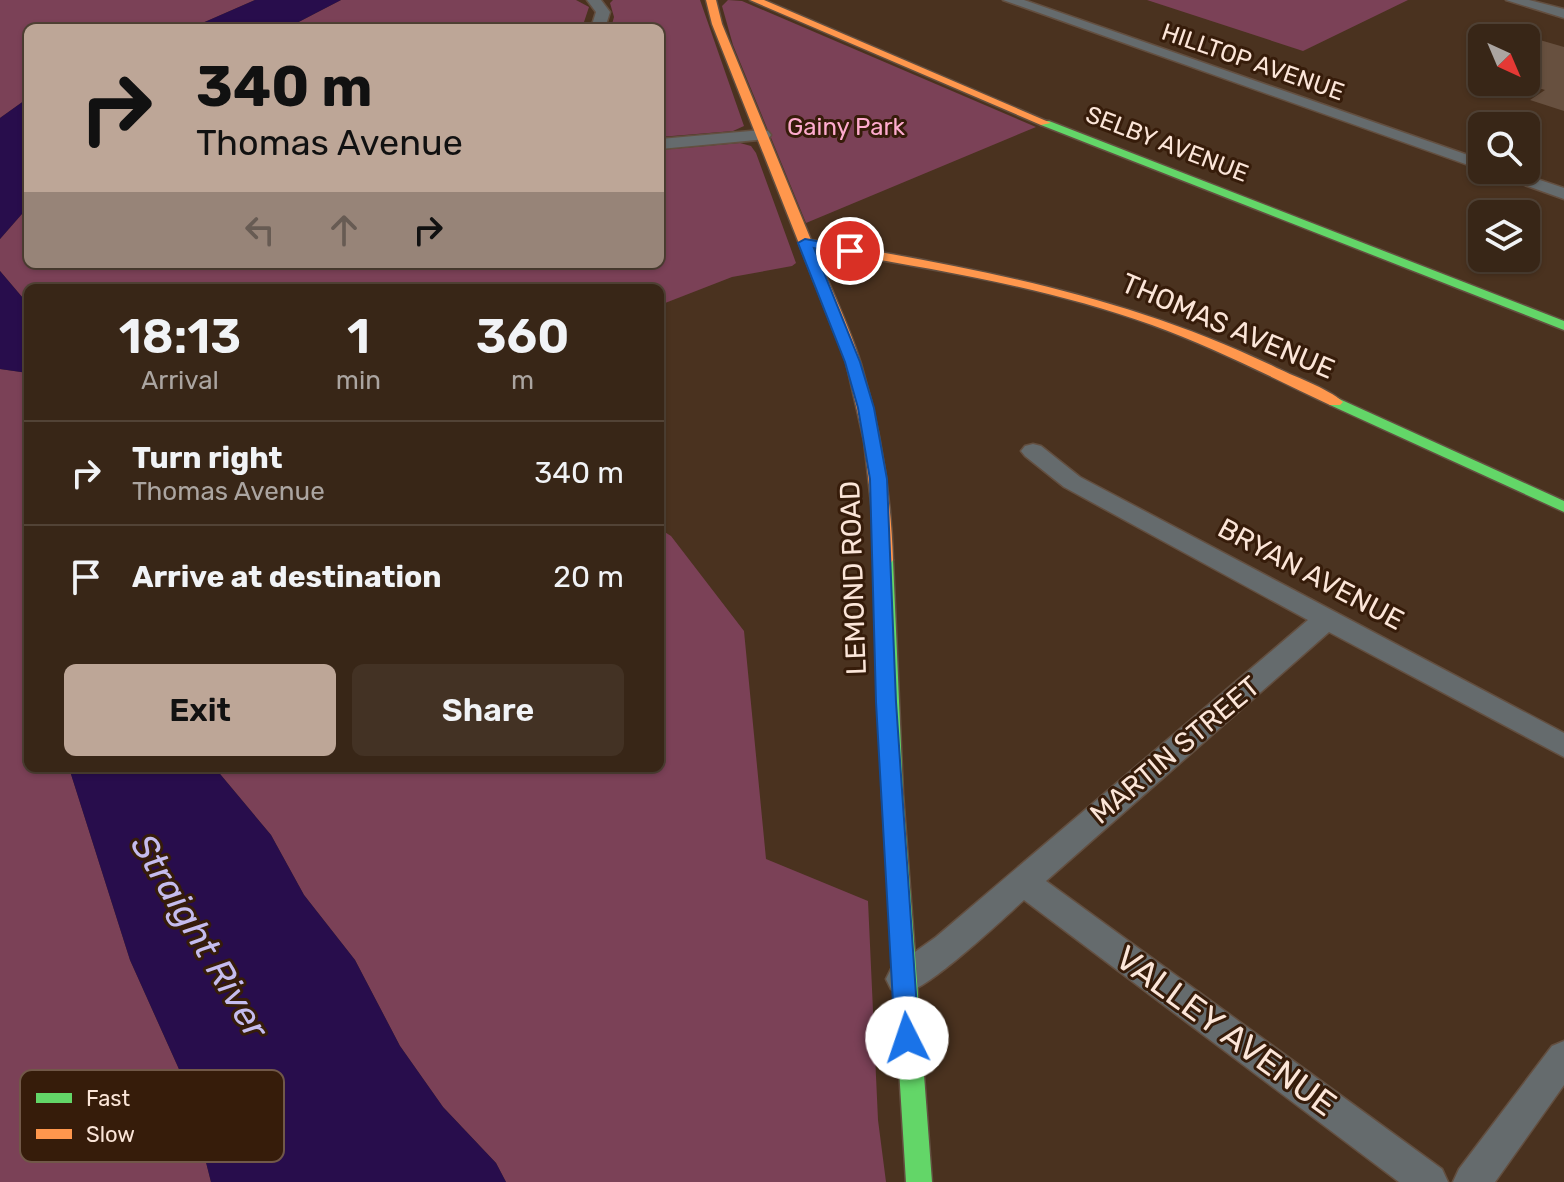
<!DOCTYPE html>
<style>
body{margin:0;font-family:Rubik,sans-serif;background:#433224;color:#f1f3f6;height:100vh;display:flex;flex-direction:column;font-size:30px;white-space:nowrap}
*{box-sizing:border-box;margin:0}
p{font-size:26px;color:#aba5a1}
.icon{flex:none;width:44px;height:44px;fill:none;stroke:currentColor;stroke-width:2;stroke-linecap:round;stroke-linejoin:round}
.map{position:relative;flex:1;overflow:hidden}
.side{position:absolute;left:24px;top:284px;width:640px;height:488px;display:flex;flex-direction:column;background:#382617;border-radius:12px;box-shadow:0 2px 6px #0004,0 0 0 2px #524336}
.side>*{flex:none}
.top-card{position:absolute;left:24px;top:24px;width:640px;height:244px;border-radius:12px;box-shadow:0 2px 6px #0004,0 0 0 2px #524336;background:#bda697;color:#111;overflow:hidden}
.needle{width:52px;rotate:136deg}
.controls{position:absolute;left:1468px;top:24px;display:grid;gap:16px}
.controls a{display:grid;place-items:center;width:72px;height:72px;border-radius:12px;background:#382617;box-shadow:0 2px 6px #0004,0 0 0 2px #524336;font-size:40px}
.pin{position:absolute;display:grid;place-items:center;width:68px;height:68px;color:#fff;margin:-34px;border:4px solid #fff;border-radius:50%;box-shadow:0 2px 8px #0007}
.me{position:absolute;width:88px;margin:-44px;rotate:356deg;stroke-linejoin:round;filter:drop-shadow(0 0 6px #0008)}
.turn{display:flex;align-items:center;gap:28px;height:168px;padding:0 40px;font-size:36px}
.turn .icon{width:104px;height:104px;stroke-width:2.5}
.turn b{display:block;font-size:56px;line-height:68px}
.lanes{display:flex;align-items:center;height:76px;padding:0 40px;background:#0003;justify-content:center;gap:40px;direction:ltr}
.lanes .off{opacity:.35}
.eta{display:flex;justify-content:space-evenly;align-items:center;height:136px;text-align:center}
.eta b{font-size:48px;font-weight:600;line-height:56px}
.cta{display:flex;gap:16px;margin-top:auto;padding:16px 40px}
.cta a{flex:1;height:92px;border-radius:12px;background:#bda697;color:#111;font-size:32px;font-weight:600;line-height:92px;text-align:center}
.cta a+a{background:#433224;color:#f1f3f6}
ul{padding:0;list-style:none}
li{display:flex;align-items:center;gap:24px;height:104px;padding:0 40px;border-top:2px solid #524336}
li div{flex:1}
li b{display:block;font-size:30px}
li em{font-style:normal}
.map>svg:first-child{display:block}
.green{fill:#7b4157}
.water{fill:#280d4c}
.building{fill:#67503f}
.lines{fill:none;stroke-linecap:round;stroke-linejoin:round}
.street-casing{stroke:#634f40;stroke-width:3}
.fast-casing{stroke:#634f40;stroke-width:3}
.slow-casing{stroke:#634f40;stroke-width:3}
.street{fill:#656b6d;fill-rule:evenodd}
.fast{fill:#63d668;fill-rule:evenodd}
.slow{fill:#ff974d;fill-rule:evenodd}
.route{fill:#1a73e8;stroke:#114b97;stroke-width:2}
.labels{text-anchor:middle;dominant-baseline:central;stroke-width:6;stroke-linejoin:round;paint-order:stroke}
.far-street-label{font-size:24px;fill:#fbe5d8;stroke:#361c0a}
.far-park-label{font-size:24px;fill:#feabce;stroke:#361c0a}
.street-label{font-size:28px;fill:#fbe5d8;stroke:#361c0a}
.near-street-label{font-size:34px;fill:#fbe5d8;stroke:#361c0a}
.near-water-label{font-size:36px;font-style:italic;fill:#c5bcee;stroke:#361c0a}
.key{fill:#361c0a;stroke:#715848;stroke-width:2}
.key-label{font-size:22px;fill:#fbe5d8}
</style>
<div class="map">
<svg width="1564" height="1182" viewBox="0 0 1564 1182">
<rect width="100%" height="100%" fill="#4a321f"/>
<!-- green -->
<path class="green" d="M0 0H255L191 28H28V98L0 118Z
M341 0H576L589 7 582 28H287Z
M613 0H700L744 126 733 131 660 137V28H611L614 17 610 3Z
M728 0 742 1 1036 127 806 223 733 45 722 6Z
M1147 0H1408L1303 51Z
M740 143 751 146 756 153 796 263 792 266 732 277 660 305V288H28V304L0 271V239L28 207V264H660V150Z
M0 369 28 373V768H69L71 774 130 960 187 1087 211 1182H0Z
M660 529 671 536 744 631 766 859 868 901 878 1120 886 1182H506L496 1163 443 1107 400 1046 355 960 304 895 271 835 215 768H660Z"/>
<!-- water -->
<path class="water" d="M255 0H341L287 28H191Z
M28 98V207L0 239V118Z
M0 271 28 304V373L0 369Z
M69 768H215L271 835 304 895 355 960 400 1046 443 1107 496 1163 506 1182H211L187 1087 130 960Z"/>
<!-- building -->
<path class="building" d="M1526 36 1564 47V111L1530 100 1545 90 1526 84Z"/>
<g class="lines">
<!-- street casing -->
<g class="street-casing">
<path id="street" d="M587 0H601L610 12 605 28H591L596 12Z
M1003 0H1024L1482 160V170H1510L1564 188V199Z
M1506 0H1529L1564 9V18Z
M762 130 768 131 771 135 768 139 660 149V139Z
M1033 444 1041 446 1080 477 1564 733V757L1329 632 1046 881 1442 1169 1448 1182H1399L1024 900C1005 917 925 993 903 993 899 994 895 991 891 989L886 979 891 969 936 937 1308 620 1064 487 1025 456 1021 451 1025 446Z
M1564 1041V1085L1495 1182H1453L1459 1169 1552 1046Z"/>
</g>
<!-- fast casing -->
<g class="fast-casing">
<path id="fast" d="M1041 121H1049L1564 321V330L1041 125Z
M1335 397 1564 501V512L1330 405 1327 402 1330 399Z
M884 554 893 560 903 794 932 1182H906L882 794 875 560Z"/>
</g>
<!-- slow casing -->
<g class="slow-casing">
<path id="slow" d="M706 0H716L722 24 811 240C974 268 1122 294 1273 366 1292 376 1328 388 1343 402L1340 405H1330C1271 377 1213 347 1152 325 1043 286 928 268 814 249 830 286 849 325 861 364 880 427 891 494 893 560L890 564H878L864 441 846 362 712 24Z
M750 0H764L1051 123 1041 125Z"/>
</g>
<!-- street -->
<use href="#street" class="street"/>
<!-- fast -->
<use href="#fast" class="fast"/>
<!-- slow -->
<use href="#slow" class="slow"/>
</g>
<!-- route -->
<path class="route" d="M805 239 850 247 857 251 850 255 814 248 860 362 874 408 887 479 896 702 919 1038 915 1045 907 1048 898 1045 895 1038 876 702 870 479 858 408 845 362 798 243Z"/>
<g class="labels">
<!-- far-street labels -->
<g class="far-street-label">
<text transform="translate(1253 62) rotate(19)">HILLTOP AVENUE</text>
<text transform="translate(1167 144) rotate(21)">SELBY AVENUE</text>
</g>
<!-- far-park labels -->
<g class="far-park-label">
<text x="846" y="127">Gainy Park</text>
</g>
<!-- street labels -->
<g class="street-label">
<text transform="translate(1228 326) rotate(23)">THOMAS AVENUE</text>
<text transform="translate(1311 574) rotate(28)">BRYAN AVENUE</text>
<text transform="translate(853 578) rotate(-92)">LEMOND ROAD</text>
<text transform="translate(1175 750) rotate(-40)">MARTIN STREET</text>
</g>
<!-- near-street labels -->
<g class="near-street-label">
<text transform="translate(1226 1031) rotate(36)">VALLEY AVENUE</text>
</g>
<!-- near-water labels -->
<g class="near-water-label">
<text transform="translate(200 936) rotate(59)">Straight River</text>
</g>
</g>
<!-- legend -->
<rect x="20" y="1070" width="264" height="92" rx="12" class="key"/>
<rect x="36" y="1093" width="36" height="10" fill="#63d668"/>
<rect x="36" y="1129" width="36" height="10" fill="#ff974d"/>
<g class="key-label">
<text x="86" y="1106">Fast</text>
<text x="86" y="1142">Slow</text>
</g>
</svg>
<div class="controls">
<a><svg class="needle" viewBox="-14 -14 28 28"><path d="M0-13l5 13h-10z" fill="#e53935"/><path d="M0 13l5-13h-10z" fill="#aba5a1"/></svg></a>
<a><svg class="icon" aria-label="search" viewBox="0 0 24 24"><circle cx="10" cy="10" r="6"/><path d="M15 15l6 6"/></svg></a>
<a><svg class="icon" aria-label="layers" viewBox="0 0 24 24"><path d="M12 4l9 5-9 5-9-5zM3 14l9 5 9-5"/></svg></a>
</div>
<div class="pin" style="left:850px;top:251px;background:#d93025"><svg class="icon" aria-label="arrive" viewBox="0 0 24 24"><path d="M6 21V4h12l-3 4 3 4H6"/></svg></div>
<svg class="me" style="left:907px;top:1038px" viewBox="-20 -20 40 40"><circle r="19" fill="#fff"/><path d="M0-13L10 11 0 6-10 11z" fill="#1a73e8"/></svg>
<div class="top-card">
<div class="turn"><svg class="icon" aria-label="right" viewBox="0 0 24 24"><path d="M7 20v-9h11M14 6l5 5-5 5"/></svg><div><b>340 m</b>Thomas Avenue</div></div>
<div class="lanes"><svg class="icon off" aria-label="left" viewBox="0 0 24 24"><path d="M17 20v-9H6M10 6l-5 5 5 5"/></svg><svg class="icon off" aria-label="ahead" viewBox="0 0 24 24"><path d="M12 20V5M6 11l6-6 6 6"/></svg><svg class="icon" aria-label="right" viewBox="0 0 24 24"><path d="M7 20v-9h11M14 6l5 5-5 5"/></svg></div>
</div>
<section class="side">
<div class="eta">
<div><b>18:13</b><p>Arrival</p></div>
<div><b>1</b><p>min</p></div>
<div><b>360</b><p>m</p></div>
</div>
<ul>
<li><svg class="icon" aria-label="right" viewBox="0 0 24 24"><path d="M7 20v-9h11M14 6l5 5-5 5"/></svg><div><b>Turn right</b><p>Thomas Avenue</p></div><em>340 m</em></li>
<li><svg class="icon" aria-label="arrive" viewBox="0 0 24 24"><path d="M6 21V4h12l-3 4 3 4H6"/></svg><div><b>Arrive at destination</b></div><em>20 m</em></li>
</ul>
<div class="cta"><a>Exit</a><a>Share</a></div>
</section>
</div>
